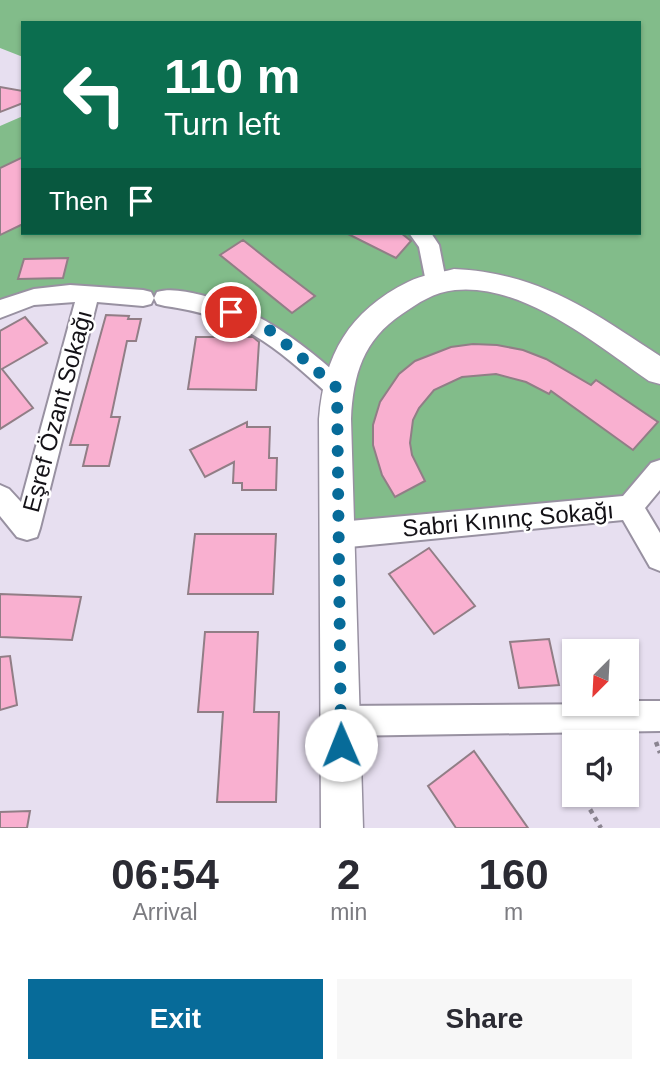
<!DOCTYPE html>
<meta charset="utf-8">
<style>
body{margin:0;font-family:Arial,sans-serif;background:#f7f7f7;color:#2b2b33;height:100vh;display:flex;flex-direction:column;font-size:26px;white-space:nowrap}
*{box-sizing:border-box;margin:0}
p{font-size:23px;color:#7c7c81}
.icon{flex:none;width:38px;height:38px;fill:none;stroke:currentColor;stroke-width:2;stroke-linecap:round;stroke-linejoin:round}
.map{position:relative;height:828px;overflow:hidden}
.side{display:flex;flex-direction:column;background:#fff;flex:1}
.side>*{flex:none}
.banner{position:absolute;left:21px;top:21px;width:620px;height:214px;border-radius:0px;box-shadow:0 2px 5px #0004;background:#0b6e4f;color:#fff;overflow:hidden}
.needle{width:46px;rotate:204deg}
.buttons{position:absolute;left:562px;top:639px;display:grid;gap:14px}
.buttons a{display:grid;place-items:center;width:77px;height:77px;border-radius:0px;background:#fff;box-shadow:0 2px 5px #0004;font-size:35px}
.pin{position:absolute;display:grid;place-items:center;width:60px;height:60px;color:#fff;margin:-30px;border:4px solid #fff;border-radius:50%;box-shadow:0 2px 7px #0007}
.me{position:absolute;width:77px;margin:-38px;rotate:359deg;stroke-linejoin:round;filter:drop-shadow(0 0 5px #0008)}
.turn{display:flex;align-items:center;gap:24px;height:147px;padding:0 28px;font-size:32px}
.turn .icon{width:91px;height:91px;stroke-width:2.5}
.turn b{display:block;font-size:49px;line-height:60px}
.then{display:flex;align-items:center;height:66px;padding:0 28px;background:#0003;gap:14px;font-size:26px}
.eta{display:flex;justify-content:space-evenly;align-items:center;height:119px;text-align:center}
.eta b{font-size:42px;font-weight:800;line-height:49px}
.action{display:flex;gap:14px;margin-top:auto;padding:14px 28px}
.action a{flex:1;height:80px;border-radius:0px;background:#076b99;color:#fff;font-size:28px;font-weight:800;line-height:80px;text-align:center}
.action a+a{background:#f7f7f7;color:#2b2b33}
.map>svg:first-child{display:block}
.forest{fill:#82bc8a}
.building{fill:#f9b0d0;stroke:#917e86;stroke-width:2}
.lines{fill:none;stroke-linecap:round;stroke-linejoin:round}
.minor-casing{stroke:#9891a1;stroke-width:4}
.tertiary-casing{stroke:#9891a1;stroke-width:3}
.path{stroke:#8a8490;stroke-width:4.5;stroke-dasharray:4.5 4.5;stroke-linecap:butt}
.minor{fill:#fff;fill-rule:evenodd}
.tertiary{fill:#fff;fill-rule:evenodd}
.route{stroke:#076b99;stroke-width:12;stroke-dasharray:0 21.6}
.labels{text-anchor:middle;dominant-baseline:central;stroke-width:5;stroke-linejoin:round;paint-order:stroke}
.street-label{font-size:24px;fill:#131116;stroke:#fff}
</style>
<div class="map">
<svg width="660" height="828" viewBox="0 0 660 828">
<rect width="100%" height="100%" fill="#e7dff0"/>
<!-- forest -->
<path class="forest" d="M0 0H660V471L630 507 339 535 337 388 271 331 165 298 88 294 0 309V126L23 116V233H639V23H23V57L0 48Z"/>
<!-- building -->
<path class="building" d="M0 87 23 91V103L0 112Z
M23 157V224L0 235V168Z
M346 233H401L411 241 396 258Z
M243 240 277 267 315 296 292 313 220 255Z
M68 258 63 278 18 279 24 259Z
M106 315 129 316 128 319H141L136 341H127L111 417H120L109 466H83L88 445H70Z
M25 317 47 343 2 369 33 408 0 429V331Z
M196 337H253L259 342 256 390 188 389Z
M473 344 497 345 523 350 546 359 591 385 596 380 658 422 633 450 551 391 549 394 526 382 496 374 462 377 434 390 419 408 413 420 410 443 412 455 425 481 395 497 382 475 373 445V425L380 402 399 374 415 361 451 347Z
M247 422V427H270L269 458H277L276 490H242V483H233L234 462 205 477 190 450Z
M195 534H276L273 594H188Z
M429 548 475 606 434 634 389 574Z
M0 594 81 597 72 640 0 637Z
M205 632H258L254 712H279L276 802H217L223 712H198Z
M549 639 559 685 519 688 510 642Z
M10 656 17 705 0 710V657Z
M474 751 528 828H456L428 786Z
M30 811 27 828H0V812Z"/>
<g class="lines">
<!-- minor casing -->
<g class="minor-casing">
<path id="minor" d="M409 233H431L439 245 446 281 443 287 435 289 427 287 419 247Z
M70 285 143 290 151 292 154 298 157 292C171 288 187 292 201 295 259 309 301 342 345 381L349 388 345 395 337 398 329 395C274 345 240 316 165 306L157 304 154 298 151 304 143 306 97 302 40 528 37 537 27 540 17 537 0 516V485L9 489 21 502 75 302 34 305 0 318V300L34 289Z
M660 460V490L645 508 660 533V571L650 567 623 520 339 548 329 544 325 535 329 526 339 522 623 496 651 463Z
M626 701H660V731L341 736 330 732 326 721 330 710 341 706 626 704Z"/>
</g>
<!-- tertiary casing -->
<g class="tertiary-casing">
<path id="tertiary" d="M454 269C540 273 591 311 660 356V384L649 381C596 344 523 283 455 290 434 292 418 303 402 314 363 340 353 375 351 419L363 828H321L319 419C324 355 349 311 408 282 422 275 439 273 454 269Z"/>
</g>
<!-- path -->
<path class="path" d="M656 742 660 753
M566 743 574 775
M581 794 601 828"/>
<!-- minor -->
<use href="#minor" class="minor"/>
<!-- tertiary -->
<use href="#tertiary" class="tertiary"/>
</g>
<g class="lines">
<!-- route -->
<path class="route" d="M231 312 271 331 337 388 341 745"/>
</g>
<g class="labels">
<!-- street labels -->
<g class="street-label">
<text transform="translate(57 411) rotate(-75)">Eşref Özant Sokağı</text>
<text transform="translate(508 519) rotate(-5)">Sabri Kınınç Sokağı</text>
</g>
</g>
</svg>
<div class="buttons">
<a><svg class="needle" viewBox="-14 -14 28 28"><path d="M0-13l5 13h-10z" fill="#e53935"/><path d="M0 13l5-13h-10z" fill="#7c7c81"/></svg></a>
<a><svg class="icon" aria-label="sound" viewBox="0 0 24 24"><path d="M4 9h4l5-4v14l-5-4H4zM17 9q2 3 0 6"/></svg></a>
</div>
<div class="pin" style="left:231px;top:312px;background:#d93025"><svg class="icon" aria-label="arrive" viewBox="0 0 24 24"><path d="M6 21V4h12l-3 4 3 4H6"/></svg></div>
<svg class="me" style="left:341px;top:745px" viewBox="-20 -20 40 40"><circle r="19" fill="#fff"/><path d="M0-13L10 11 0 6-10 11z" fill="#076b99"/></svg>
<div class="banner">
<div class="turn"><svg class="icon" aria-label="left" viewBox="0 0 24 24"><path d="M17 20v-9H6M10 6l-5 5 5 5"/></svg><div><b>110 m</b>Turn left</div></div>
<div class="then">Then<svg class="icon" aria-label="arrive" viewBox="0 0 24 24"><path d="M6 21V4h12l-3 4 3 4H6"/></svg></div>
</div>
</div>
<section class="side">
<div class="eta">
<div><b>06:54</b><p>Arrival</p></div>
<div><b>2</b><p>min</p></div>
<div><b>160</b><p>m</p></div>
</div>
<div class="action"><a>Exit</a><a>Share</a></div>
</section>
